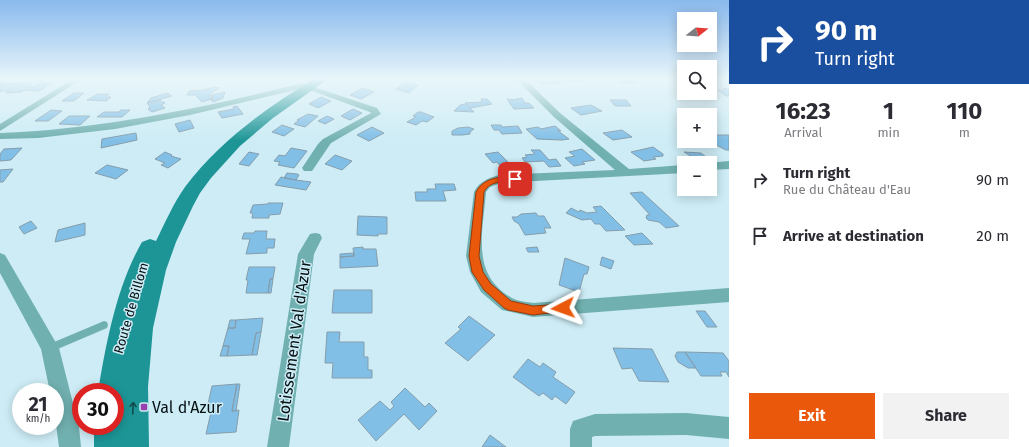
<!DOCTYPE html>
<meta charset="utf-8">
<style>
body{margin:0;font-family:"Fira Sans",sans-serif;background:#f2f2f3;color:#2b2b33;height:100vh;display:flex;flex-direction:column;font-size:15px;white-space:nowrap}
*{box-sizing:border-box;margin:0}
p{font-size:13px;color:#7c7c81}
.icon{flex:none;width:22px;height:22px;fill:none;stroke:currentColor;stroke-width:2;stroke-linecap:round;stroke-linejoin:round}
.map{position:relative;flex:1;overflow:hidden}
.details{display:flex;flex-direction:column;background:#fff;width:300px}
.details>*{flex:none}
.banner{background:#1a4fa0;color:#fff;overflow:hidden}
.needle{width:26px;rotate:73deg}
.fabs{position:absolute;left:677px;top:12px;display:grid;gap:8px}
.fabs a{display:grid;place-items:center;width:40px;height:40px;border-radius:0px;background:#fff;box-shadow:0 2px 10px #0003;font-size:20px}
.speed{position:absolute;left:12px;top:383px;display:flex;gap:8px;font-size:20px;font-weight:700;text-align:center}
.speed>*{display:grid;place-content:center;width:52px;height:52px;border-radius:50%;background:#fff;box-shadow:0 2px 10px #0003;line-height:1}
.speed small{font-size:10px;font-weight:400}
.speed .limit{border:6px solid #d22;background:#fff;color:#111}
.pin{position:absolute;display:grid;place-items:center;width:34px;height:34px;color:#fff;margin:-17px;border-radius:8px;box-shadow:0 2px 6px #0006}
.me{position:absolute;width:44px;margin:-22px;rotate:266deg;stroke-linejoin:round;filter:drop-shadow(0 0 3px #0008)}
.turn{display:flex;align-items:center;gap:14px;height:84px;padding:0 20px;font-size:18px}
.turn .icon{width:52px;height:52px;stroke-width:2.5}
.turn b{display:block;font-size:28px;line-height:34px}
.eta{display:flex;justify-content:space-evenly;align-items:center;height:68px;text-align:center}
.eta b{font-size:24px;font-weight:700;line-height:28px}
.button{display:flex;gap:8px;margin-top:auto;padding:8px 20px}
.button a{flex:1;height:46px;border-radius:0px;background:#ea580c;color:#fff;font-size:16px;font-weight:700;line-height:46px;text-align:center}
.button a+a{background:#f2f2f3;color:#2b2b33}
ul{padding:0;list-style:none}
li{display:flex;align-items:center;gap:12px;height:56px;padding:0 20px}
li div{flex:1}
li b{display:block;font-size:15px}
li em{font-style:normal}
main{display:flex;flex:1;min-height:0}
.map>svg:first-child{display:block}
.building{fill:#82bfe6;stroke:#859dac}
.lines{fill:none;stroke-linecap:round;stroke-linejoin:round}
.service{fill:#71b0b0;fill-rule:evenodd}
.minor{fill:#71b0b0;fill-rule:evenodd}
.secondary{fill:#1d9596;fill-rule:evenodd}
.oneway{stroke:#104c4e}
.route{fill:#ea580c;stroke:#983908}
.poi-dot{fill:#9841ae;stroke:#cdecf5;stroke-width:1.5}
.labels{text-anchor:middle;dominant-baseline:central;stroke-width:3;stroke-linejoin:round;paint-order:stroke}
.street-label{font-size:13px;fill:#051013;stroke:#cdecf5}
.near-street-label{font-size:16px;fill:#051013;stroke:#cdecf5}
.near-poi-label{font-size:16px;fill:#051013;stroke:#cdecf5;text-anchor:start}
</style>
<main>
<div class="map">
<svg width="729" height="447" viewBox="0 0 729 447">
<rect width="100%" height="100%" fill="#cdecf5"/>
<!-- building -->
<path class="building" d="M537 79H556L560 83 542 84Z
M563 79H582L584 81H565Z
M611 79H629L634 83H622L617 79Z
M0 82H6L3 84 33 82 29 87H34L41 82 52 83 39 91 24 90 22 92 6 93 9 90 0 92Z
M405 82 418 85 409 93 396 89Z
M214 87 219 88 210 94 212 99 202 102 195 95H187L189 91 203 90Z
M362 88 374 92 361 99 350 95Z
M729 88V96H726L718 90H726L723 89Z
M225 92 223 98 213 102 211 100 213 99 212 95Z
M74 93H84L74 101H62Z
M167 93 172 96 147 103 151 98Z
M98 94H109L106 97H111L106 101 87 100Z
M321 97 331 101 318 108 309 104Z
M522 98 525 103H529L534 108 514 109 507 99 517 100 516 99Z
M481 99H487L492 104 470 108 465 103 482 102Z
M159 100 165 103 161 105 165 108 152 112 148 109 150 107 147 103Z
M610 100H626L631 106H615Z
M466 104 474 112 454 111 460 105Z
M591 105 602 111 581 115 571 108Z
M237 106 243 114 222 118 218 112 234 109 233 107Z
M353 109 362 113 350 120 341 116Z
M51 110 62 111 48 121H35Z
M121 110H130L122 117H97L104 112H119Z
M418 112H421L434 117 427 122 422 121 416 125 407 122 416 117 413 116Z
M308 114 318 116 305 127 294 124 299 120H297Z
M69 116H90L80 125 59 124Z
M327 116 334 119 325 124 318 121Z
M190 120 194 128 179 132 175 124Z
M282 125 294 129 284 136 272 132Z
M491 125H501L502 127 518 126 522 133 502 134 499 130H494Z
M555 126 561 131H558L569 139 562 140 537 139 526 129 538 127 541 129Z
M372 127 384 133 369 141 357 135Z
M468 127 474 129 470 132V134L462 135H452V131L458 128Z
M622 130 632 137 613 140 603 133Z
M136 133 137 140 101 148 102 139Z
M710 135H729V150H726L718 146 710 139Z
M679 139H684V141H697L704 147H687Z
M653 147 663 154V156L653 157 656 159 644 161 631 152Z
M22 148 11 160 0 161V154L4 149Z
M291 148 307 151 294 168 278 165 280 162 274 161 279 155 285 156Z
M582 149 595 160 582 162 585 164 574 166 565 158 575 156 569 152Z
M531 150H540L549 160 556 159 561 166 549 167 544 161 525 162 522 158 527 157 525 155 535 154Z
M165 152 172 155 171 156 181 159 168 168 161 165 165 163 155 159Z
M249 152 259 154 249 166 239 164Z
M498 152 512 166 502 168 497 162 493 163 485 154Z
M684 152 701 153 711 161H699Z
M335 155 352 161 342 170 325 164Z
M107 165 128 170 116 179 95 173Z
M13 169 3 182H0V170Z
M287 173 297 174 299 175 296 180 284 178Z
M281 177 296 180 311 182 306 190 275 185Z
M435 184H454L456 190 443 191 446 201H416L415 192H427V189H436Z
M642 192 679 226 666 228 659 222 648 220 646 218 647 215H650L630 193Z
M268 203H283L280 214 269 215V218H252L253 213H250L253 205 268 204Z
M601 206 625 230 606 231 600 224H595L591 219 582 220 566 213 571 208 579 212 580 210 587 213 597 212 593 207Z
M536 213 538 216H544L551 228H544L546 233 525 235 519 224 514 221 512 217H517L521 214Z
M358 216 387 217V234H378V236L357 235Z
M31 221 37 228 24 234 19 227Z
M85 223V235L55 242 58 230Z
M255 231H267L266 239H275L274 248H267V253L246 254 250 239H242L244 233H254Z
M642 233 653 244 634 245 625 236Z
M363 247V249H376L378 266 340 268V257L354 256 353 248Z
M537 247 539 252H528L526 248Z
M354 253V256L340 257V254Z
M602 257 614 261 611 269 600 265Z
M565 258 589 267 587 274H584L579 292 559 285Z
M249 267H275L273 279H270L268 293H246L248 280H246Z
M270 279H273L271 293H268Z
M334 290H372V313H332Z
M696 311H705L717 327H707Z
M469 316 495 335 468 361 445 343 461 329 458 327Z
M263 318 261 332 256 333 252 355 227 356 229 346H223L228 328H235L236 320Z
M230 320H236L235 328H228Z
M261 332 257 355H252L256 333Z
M327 332H340L339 342H364V357H368V370H372V378H332L333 363H325Z
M223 346H229L227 356H220Z
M613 348 652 349 669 382 639 381 632 368 622 369Z
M677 352H685L696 368H688L678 362 675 356Z
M685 352 723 353 729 361V377L726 372H720L722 376H701Z
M528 359 540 367 543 363 556 372 553 377 575 392 566 404 555 396 552 400 543 393 539 396 513 377Z
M237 384H240L236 411H232Z
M237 384 232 411 239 410 236 432 206 434 211 412 206 413 212 386Z
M405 388 425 407 429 403 437 411 419 430 404 414 376 441 358 420 380 401 390 410 394 406 391 402Z
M490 435 506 447H482Z"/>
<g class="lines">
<!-- service -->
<path class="service" d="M104 321 107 322 108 325 107 328 53 351 50 352 47 351 45 348 47 345Z"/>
<!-- minor -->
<path class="minor" d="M73 79H82L0 131V124Z
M516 79H525L560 113 629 169 684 165V173L501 183 490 187 486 192C483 232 470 274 512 298 517 301 527 302 533 303L729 288V302L533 317 502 310 481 292 470 272 466 256 474 192C479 182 488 178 499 175L615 170 554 117Z
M302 83 377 108 381 114 331 143 312 171H304L302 168 318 144 323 139 371 113 370 112 304 88 190 115 115 129 38 138 0 139V133C103 129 202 108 302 83Z
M729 161V169L710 170V163H708Z
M315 233 320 234 322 238 314 254 289 447H267L298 254 310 234Z
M0 253 5 255 59 348 79 427 81 447H59L55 417V392H50L41 349 0 273Z
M686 413 729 417V439L686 435 595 436 592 437V447H570V429L573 421 595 414Z"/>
<!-- secondary -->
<path class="secondary" d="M314 79H328L273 118 240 146 211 178 200 193 193 206 176 242 166 270 153 328 148 387 149 447H94V426H115V413L118 414V404L115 405V392H98C106 343 117 285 142 242L150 239 156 241C165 223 173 204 185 187 219 142 266 108 314 79Z"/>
</g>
<!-- one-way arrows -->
<defs><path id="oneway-shaft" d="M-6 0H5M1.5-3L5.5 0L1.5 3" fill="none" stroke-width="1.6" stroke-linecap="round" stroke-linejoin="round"/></defs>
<use class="oneway" href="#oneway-shaft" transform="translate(133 408) rotate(-87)"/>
<!-- sky -->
<linearGradient id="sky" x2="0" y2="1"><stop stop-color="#89b9ed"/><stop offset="0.56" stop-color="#e8f6fa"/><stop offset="1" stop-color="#e8f6fa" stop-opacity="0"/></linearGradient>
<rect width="729" height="141" fill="url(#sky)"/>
<!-- route -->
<path class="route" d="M515 176 518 177V180C506 183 491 179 484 192L479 256 483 272 491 284 511 301 533 306 563 304 567 305 569 308 567 311 533 315 508 310 504 308 484 290 472 272 469 256 476 192C484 177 500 177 515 176Z"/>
<!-- markers -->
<rect class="poi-dot" x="140" y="403" width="8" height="8" rx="2"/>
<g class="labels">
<!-- street labels -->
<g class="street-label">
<text transform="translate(131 308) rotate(-74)">Route de Billom</text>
</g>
<!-- near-street labels -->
<g class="near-street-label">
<text transform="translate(294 341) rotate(-82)">Lotissement Val d'Azur</text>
</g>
<!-- near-poi labels -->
<g class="near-poi-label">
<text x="152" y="407">Val d'Azur</text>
</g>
</g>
</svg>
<div class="fabs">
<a><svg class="needle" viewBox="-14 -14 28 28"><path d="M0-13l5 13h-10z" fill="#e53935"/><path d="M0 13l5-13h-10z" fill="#7c7c81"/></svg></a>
<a><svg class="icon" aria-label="search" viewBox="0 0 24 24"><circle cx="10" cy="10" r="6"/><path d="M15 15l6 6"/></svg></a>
<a>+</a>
<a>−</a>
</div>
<div class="speed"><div>21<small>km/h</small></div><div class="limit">30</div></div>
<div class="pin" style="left:515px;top:179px;background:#d93025"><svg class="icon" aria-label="arrive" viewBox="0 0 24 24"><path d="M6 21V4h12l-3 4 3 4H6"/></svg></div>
<svg class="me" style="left:563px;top:308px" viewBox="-20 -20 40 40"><path d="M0-17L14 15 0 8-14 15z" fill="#ea580c" stroke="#fff" stroke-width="4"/></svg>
</div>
<section class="details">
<div class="banner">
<div class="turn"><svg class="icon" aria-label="right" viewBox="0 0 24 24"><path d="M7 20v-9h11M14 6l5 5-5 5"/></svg><div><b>90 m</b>Turn right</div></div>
</div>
<div class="eta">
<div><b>16:23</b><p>Arrival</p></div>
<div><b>1</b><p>min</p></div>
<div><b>110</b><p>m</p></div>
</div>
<ul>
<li><svg class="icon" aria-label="right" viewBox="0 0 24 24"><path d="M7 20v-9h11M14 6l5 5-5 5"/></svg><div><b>Turn right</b><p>Rue du Château d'Eau</p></div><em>90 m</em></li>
<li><svg class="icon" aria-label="arrive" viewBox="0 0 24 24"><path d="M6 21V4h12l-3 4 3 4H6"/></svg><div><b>Arrive at destination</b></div><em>20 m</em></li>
</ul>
<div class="button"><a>Exit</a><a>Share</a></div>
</section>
</main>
